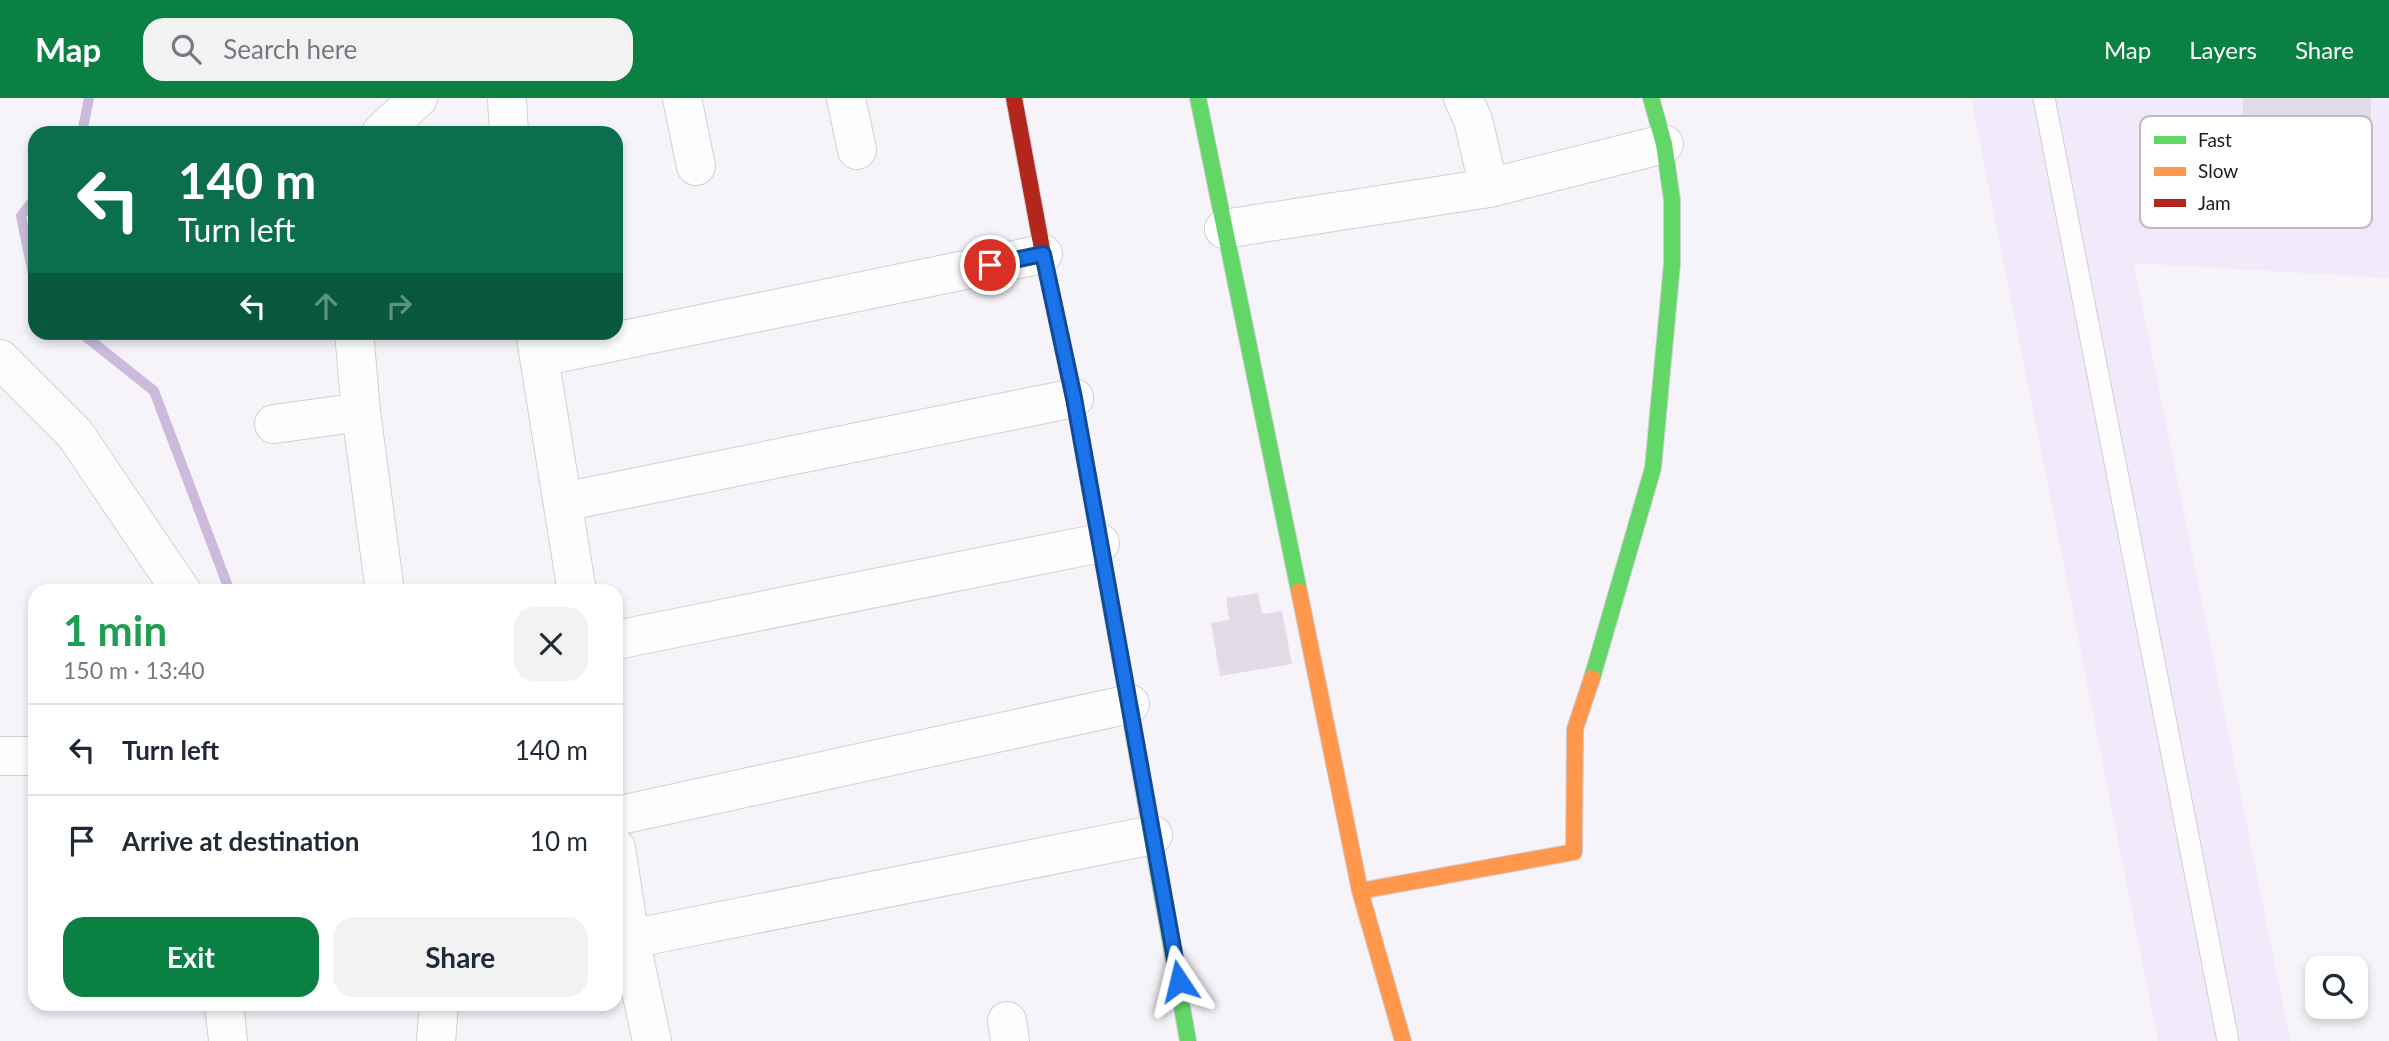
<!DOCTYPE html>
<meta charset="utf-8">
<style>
body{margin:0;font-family:Lato,sans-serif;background:#f2f2f3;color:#1f2937;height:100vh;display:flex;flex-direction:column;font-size:26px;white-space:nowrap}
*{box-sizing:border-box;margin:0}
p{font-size:23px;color:#747a83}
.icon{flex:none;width:38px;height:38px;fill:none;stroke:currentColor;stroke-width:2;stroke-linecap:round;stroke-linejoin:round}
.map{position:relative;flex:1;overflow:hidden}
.details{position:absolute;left:28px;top:486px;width:595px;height:427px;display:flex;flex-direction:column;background:#fff;border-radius:21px;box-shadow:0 4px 10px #0003}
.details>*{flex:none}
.hud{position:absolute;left:28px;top:28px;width:595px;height:214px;border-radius:21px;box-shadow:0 4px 10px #0003;background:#0b6e4f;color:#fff;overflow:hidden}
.controls{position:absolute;left:2305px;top:858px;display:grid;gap:14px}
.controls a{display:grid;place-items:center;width:63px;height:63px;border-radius:14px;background:#fff;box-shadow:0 4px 10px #0003;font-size:35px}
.pin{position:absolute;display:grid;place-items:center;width:60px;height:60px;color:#fff;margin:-30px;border:4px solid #fff;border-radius:50%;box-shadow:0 2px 7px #0007}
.me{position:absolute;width:77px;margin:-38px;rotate:350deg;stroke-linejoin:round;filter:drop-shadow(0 0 5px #0008)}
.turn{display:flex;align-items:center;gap:24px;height:147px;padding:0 35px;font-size:32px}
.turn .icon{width:91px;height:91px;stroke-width:2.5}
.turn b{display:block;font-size:49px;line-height:60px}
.lanes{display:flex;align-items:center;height:66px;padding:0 35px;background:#0003;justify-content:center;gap:35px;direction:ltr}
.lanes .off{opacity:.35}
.round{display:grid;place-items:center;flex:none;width:74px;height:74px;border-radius:21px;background:#f2f2f3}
.overview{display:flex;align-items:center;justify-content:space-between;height:119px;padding:0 35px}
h1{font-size:42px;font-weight:700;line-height:52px;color:#1e9e55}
.primary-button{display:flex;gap:14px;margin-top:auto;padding:14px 35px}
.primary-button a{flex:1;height:80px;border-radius:21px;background:#0b8043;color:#fff;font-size:28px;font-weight:700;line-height:80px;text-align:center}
.primary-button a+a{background:#f2f2f3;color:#1f2937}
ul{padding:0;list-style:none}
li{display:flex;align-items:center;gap:21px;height:91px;padding:0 35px;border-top:2px solid #e0e1e3}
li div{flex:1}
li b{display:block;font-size:26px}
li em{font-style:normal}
header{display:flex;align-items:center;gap:42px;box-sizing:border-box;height:98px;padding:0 35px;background:#0b8043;color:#fff}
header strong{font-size:33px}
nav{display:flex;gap:38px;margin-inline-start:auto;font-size:24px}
.search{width:490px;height:63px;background:#f2f2f3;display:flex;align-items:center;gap:18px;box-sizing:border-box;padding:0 24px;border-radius:21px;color:#747a83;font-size:26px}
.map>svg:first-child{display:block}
.built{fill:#f2e9fb}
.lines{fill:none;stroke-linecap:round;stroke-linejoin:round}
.stream{stroke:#ccbadc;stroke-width:10}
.building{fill:#e3dce8}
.lane-casing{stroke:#d2cfd5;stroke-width:23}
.street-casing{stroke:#d2cfd5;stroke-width:40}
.fast-casing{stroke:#d2cfd5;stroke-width:18}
.slow-casing{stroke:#d2cfd5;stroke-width:18}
.jam-casing{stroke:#d2cfd5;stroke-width:18}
.lane{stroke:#fefdfe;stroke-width:21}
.street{stroke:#fefdfe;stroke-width:38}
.fast{stroke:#63d668;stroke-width:16}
.slow{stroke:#ff974d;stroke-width:16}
.jam{stroke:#b3261e;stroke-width:16}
.route-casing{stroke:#114b97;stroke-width:18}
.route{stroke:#1a73e8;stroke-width:12}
.key{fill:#fff;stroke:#bcbbbd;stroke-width:2}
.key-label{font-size:19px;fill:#1f1b22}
</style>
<header>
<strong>Map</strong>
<div class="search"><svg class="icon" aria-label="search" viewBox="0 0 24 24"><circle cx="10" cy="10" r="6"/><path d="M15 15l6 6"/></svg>Search here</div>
<nav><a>Map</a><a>Layers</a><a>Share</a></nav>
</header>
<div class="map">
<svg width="2389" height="943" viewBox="0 0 2389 943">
<rect width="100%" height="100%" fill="#f6f3f9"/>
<!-- built -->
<path class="built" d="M1971 0H2389V180L2134 165 2290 943H2158Z"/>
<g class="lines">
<!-- stream -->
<path class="stream" d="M82 35 89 0
M35 100 21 118 35 186
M80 234 154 293 230 494"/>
</g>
<!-- building -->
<path class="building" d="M2243 0H2371V38L2243 37Z
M1258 495 1262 516 1282 513 1292 566 1220 578 1211 525 1229 522 1226 500Z"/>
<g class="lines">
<!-- lane casing -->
<g class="lane-casing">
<path id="lane" d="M2044 0 2228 943"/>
</g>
<!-- street casing -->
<g class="street-casing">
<path id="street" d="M507 0 509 35
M682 0 696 68
M846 0 857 52
M1463 0 1473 22 1489 90
M381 35 418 0
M1224 131 1489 90 1664 46
M354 234 361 314 385 494
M535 234 577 494
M540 259 1043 156
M0 261 75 336 182 494
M274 326 361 314
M563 404 1074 300
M616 542 1100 445
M0 658H35
M616 718 1130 606
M616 750 630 841 652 943
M630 841 1153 737
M224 906 228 943
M1007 923 1010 943
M436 943 439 906"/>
</g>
<!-- fast casing -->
<g class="fast-casing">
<path id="fast" d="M1198 0 1299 493
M1078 323 1188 943
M1592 580 1653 370 1672 166V102L1664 46 1651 0"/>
</g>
<!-- slow casing -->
<g class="slow-casing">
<path id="slow" d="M1299 493 1360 793 1403 943
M1360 793 1574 754 1575 631 1592 580"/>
</g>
<!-- jam casing -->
<g class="jam-casing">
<path id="jam" d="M1014 0 1043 156 1078 323"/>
</g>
<!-- lane -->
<use href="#lane" class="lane"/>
<!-- street -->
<use href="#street" class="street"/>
<!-- fast -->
<use href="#fast" class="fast"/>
<!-- slow -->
<use href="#slow" class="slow"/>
<!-- jam -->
<use href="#jam" class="jam"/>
</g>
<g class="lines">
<!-- route casing -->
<g class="route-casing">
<path id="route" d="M990 167 1043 156 1074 300 1179 883"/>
</g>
<!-- route -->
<use href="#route" class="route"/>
</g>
<!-- legend -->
<rect x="2140" y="18" width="232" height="112" rx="10" class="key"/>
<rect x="2154" y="38" width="32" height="8" fill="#63d668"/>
<rect x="2154" y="69" width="32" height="9" fill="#ff974d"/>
<rect x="2154" y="101" width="32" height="8" fill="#b3261e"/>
<g class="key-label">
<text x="2198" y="49">Fast</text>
<text x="2198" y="80">Slow</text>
<text x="2198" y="112">Jam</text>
</g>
</svg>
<div class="controls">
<a><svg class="icon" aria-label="search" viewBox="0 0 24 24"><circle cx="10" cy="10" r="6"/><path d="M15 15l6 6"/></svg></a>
</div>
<div class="pin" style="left:990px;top:167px;background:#d93025"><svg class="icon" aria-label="arrive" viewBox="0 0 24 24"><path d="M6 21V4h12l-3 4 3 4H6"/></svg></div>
<svg class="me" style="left:1179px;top:883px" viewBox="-20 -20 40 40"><path d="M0-17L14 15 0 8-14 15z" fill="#1a73e8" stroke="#fff" stroke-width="4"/></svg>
<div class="hud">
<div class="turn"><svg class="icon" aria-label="left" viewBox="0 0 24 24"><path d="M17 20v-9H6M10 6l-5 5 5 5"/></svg><div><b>140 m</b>Turn left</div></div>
<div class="lanes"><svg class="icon" aria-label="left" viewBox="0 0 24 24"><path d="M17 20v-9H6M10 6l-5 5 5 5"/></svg><svg class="icon off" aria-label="ahead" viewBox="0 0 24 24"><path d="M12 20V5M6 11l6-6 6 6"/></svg><svg class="icon off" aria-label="right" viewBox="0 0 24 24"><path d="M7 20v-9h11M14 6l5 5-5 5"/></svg></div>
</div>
<section class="details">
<div class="overview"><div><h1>1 min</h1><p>150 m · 13:40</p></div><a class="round"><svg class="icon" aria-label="close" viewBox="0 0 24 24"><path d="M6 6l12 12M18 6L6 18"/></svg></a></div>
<ul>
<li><svg class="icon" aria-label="left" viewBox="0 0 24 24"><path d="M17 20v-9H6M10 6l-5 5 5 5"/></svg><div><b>Turn left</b></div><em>140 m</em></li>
<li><svg class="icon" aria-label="arrive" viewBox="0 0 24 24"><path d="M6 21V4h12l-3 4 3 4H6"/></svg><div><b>Arrive at destination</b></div><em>10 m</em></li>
</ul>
<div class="primary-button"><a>Exit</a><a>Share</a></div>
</section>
</div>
